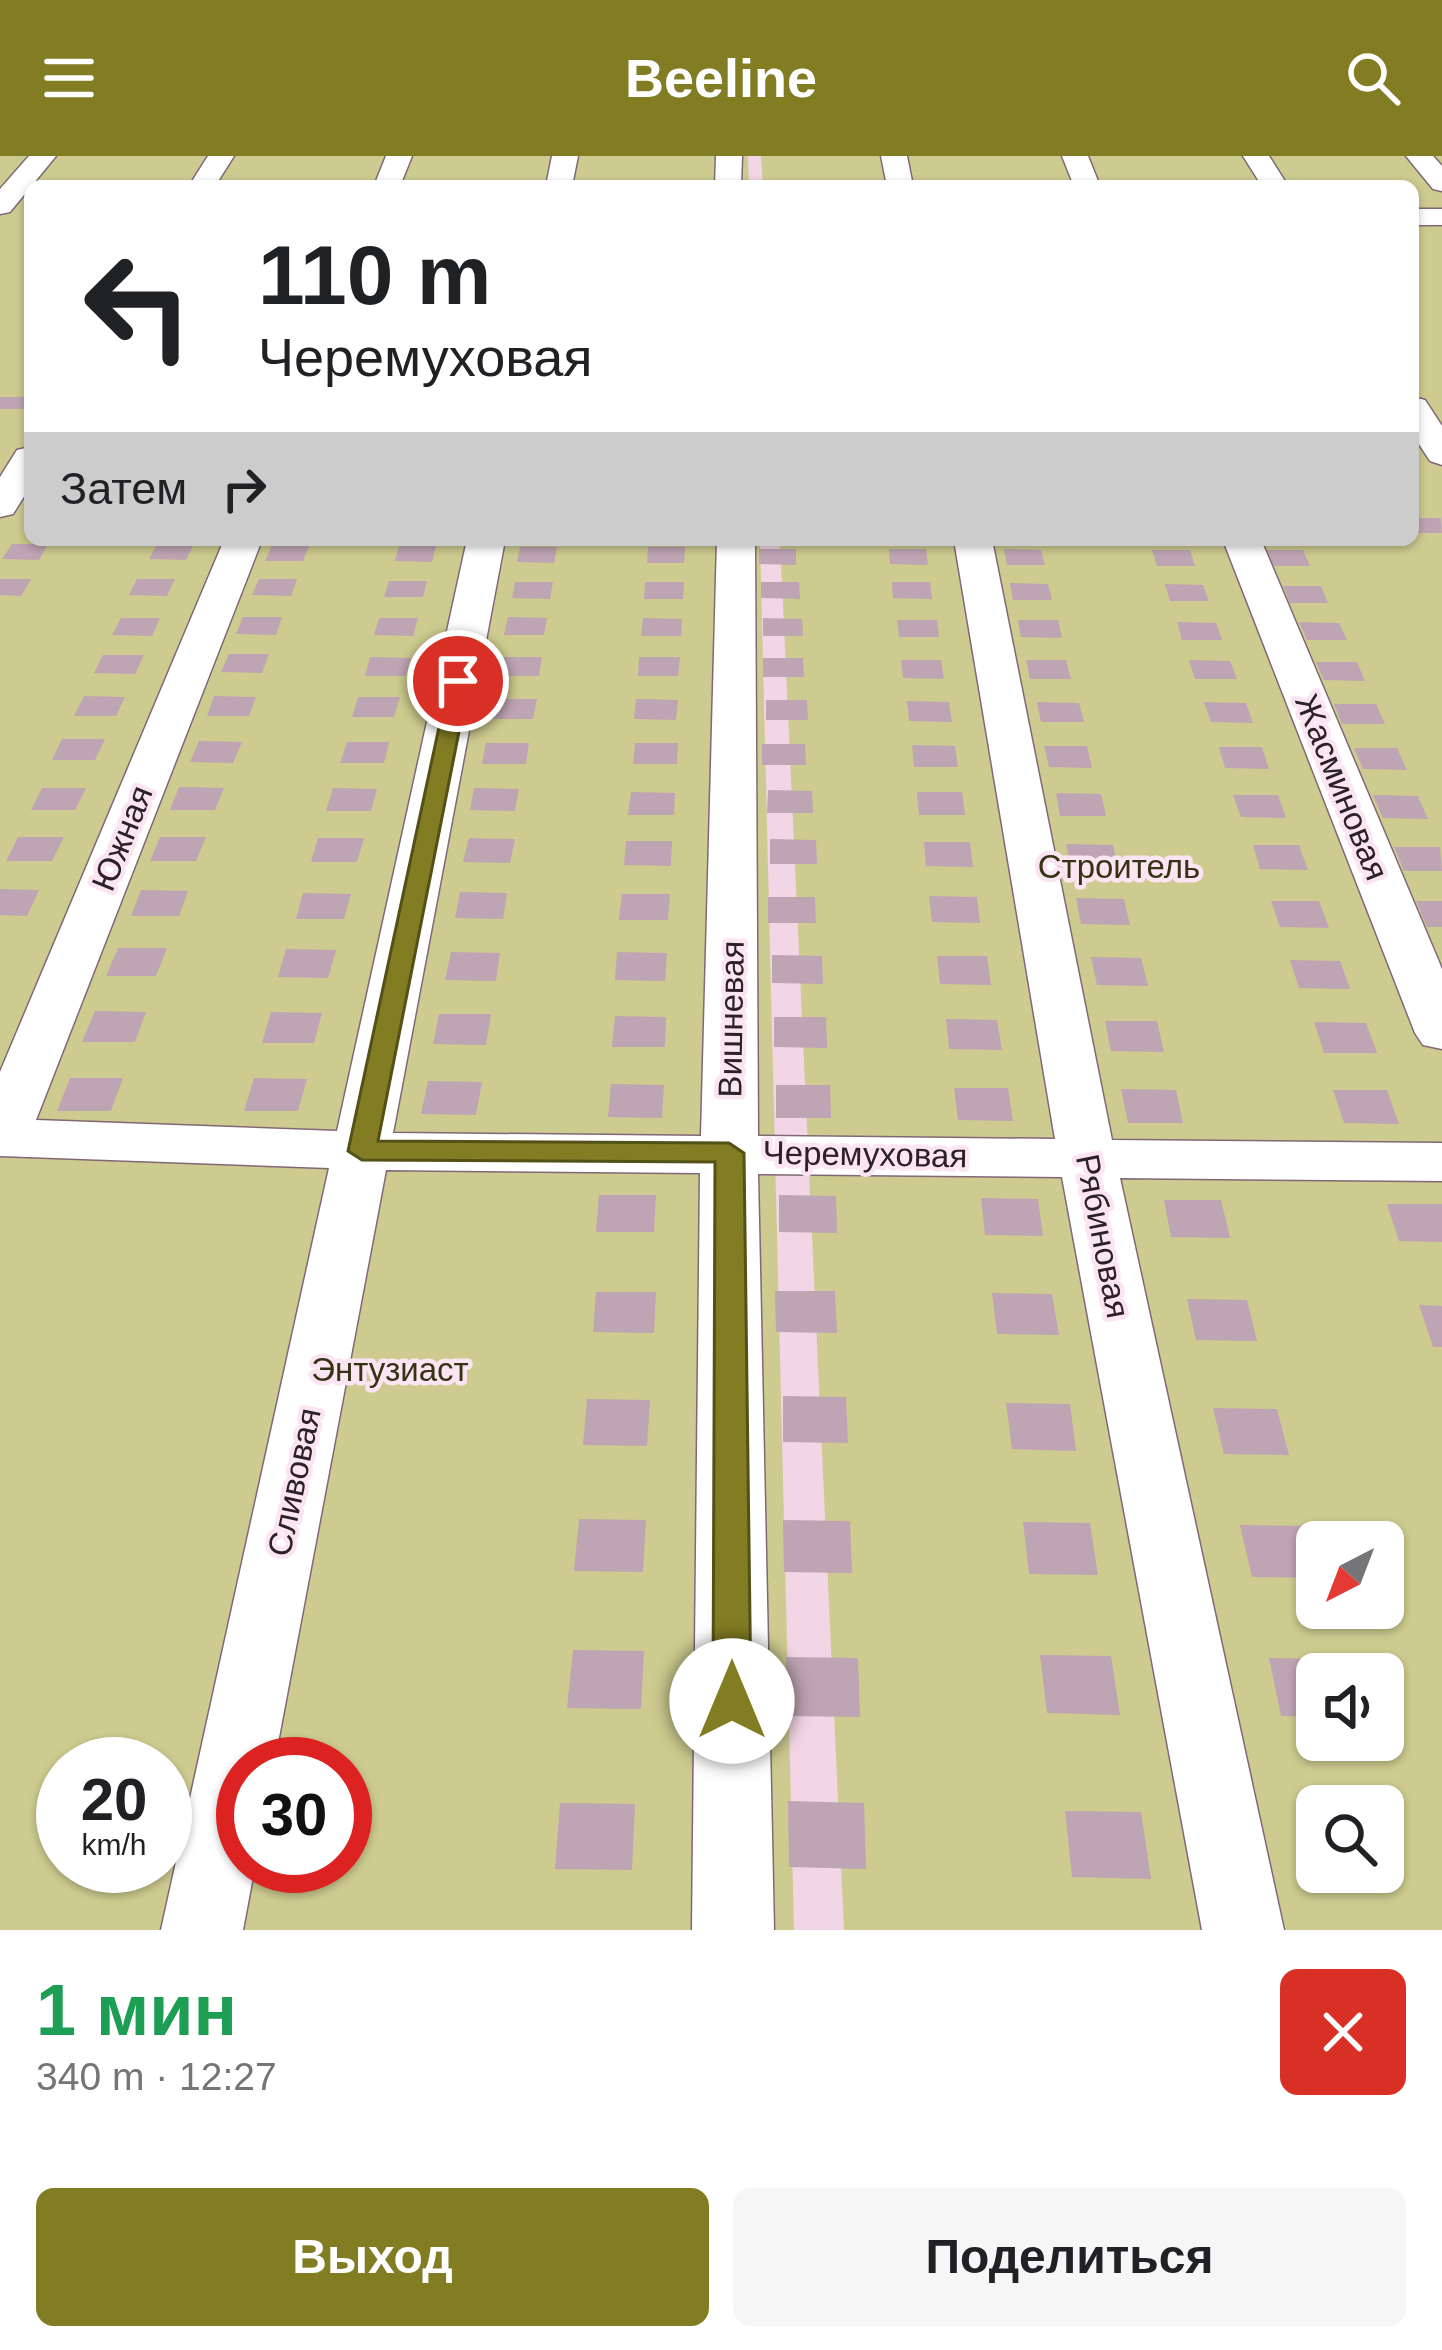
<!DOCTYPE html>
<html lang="ru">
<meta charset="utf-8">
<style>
body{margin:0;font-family:Helvetica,sans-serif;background:#f6f6f6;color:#202124;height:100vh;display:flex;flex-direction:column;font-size:45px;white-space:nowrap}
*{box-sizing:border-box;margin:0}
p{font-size:39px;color:#757577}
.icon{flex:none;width:66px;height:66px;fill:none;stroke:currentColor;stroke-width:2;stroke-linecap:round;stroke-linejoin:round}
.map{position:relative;height:1774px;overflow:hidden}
.sheet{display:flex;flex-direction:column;background:#fff;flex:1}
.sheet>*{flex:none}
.guide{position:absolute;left:24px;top:24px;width:1395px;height:366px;border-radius:18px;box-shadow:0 3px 9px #0004;background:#fff;color:#202124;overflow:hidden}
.needle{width:78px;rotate:222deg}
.buttons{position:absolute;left:1296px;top:1365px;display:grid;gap:24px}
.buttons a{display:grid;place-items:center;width:108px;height:108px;border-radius:18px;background:#fff;box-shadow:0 3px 9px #0004;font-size:60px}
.speed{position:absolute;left:36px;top:1581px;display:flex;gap:24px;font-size:60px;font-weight:700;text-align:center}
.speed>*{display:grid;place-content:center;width:156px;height:156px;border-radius:50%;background:#fff;box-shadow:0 3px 9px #0004;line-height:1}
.speed small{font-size:30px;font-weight:400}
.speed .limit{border:18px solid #d22;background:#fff;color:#111}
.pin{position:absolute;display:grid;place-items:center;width:102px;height:102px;color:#fff;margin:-51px;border:6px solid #fff;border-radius:50%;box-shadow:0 3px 12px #0007}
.me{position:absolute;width:132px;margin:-66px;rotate:0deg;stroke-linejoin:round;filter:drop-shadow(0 0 9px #0008)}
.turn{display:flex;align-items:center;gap:42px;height:252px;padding:0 36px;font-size:54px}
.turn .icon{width:156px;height:156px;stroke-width:2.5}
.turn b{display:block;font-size:84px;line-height:102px}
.then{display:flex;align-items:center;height:114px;padding:0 36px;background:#0003;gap:24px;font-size:45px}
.round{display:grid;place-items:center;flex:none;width:126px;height:126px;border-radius:18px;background:#f6f6f6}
.summary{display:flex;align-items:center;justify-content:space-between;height:204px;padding:0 36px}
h1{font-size:72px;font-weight:700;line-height:90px;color:#1e9e55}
.cta{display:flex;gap:24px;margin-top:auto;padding:24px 36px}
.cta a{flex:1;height:138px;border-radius:18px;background:#827c23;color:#fff;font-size:48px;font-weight:700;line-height:138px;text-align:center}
.cta a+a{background:#f6f6f6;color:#202124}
header{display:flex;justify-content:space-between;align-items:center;height:156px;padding:0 36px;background:#827c23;color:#fff;font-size:54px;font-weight:700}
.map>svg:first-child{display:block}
.green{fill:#cdcb8f;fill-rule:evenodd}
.building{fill:#bfa4b3}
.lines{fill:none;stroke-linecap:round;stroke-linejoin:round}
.minor-casing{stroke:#816876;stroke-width:3}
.minor{fill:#fff;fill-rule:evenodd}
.route{fill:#827c23;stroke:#545117;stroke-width:3}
.labels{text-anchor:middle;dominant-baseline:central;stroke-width:9;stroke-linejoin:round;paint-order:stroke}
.street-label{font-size:33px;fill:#2c2127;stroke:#fce5f2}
.park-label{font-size:33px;fill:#353314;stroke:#fce5f2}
</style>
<header><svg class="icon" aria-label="menu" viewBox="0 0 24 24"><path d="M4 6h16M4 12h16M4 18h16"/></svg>Beeline<svg class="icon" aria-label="search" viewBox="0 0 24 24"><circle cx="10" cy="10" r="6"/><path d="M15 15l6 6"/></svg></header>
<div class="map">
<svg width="1442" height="1774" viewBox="0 0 1442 1774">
<rect width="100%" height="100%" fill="#f2d6e6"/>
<!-- green -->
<path class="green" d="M0 0H748L749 30H30V384H760L794 1774H0ZM63 1608H165V1710H63ZM243 1608H345V1710H243Z
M761 0H1442V1774H844L780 384H1413V30H763ZM1317 1386H1383V1452H1317ZM1317 1518H1383V1584H1317ZM1317 1650H1383V1716H1317Z"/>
<!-- building -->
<path class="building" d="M0 241H30V244L24 253H0Z
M1413 362H1441L1442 377H1413Z
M12 388H48L39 404 2 403Z
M157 388H194L186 404 149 403Z
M272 389 309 390 303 405H265Z
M399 390H436L432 406 395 405Z
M520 391H557L554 407 517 406Z
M648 391H685L684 407H647Z
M759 393H796V409L759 408Z
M889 393H926L928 409 890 408Z
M1004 393 1041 394 1045 409H1007Z
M1152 394H1190L1195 410H1157Z
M1265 394H1303L1310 410H1272Z
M0 423H31L21 440 0 439Z
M137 423H175L167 440 129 439Z
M259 423H297L291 440 252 439Z
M389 425H427L423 441H384Z
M515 426H553L550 443 512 442Z
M645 426H684L683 443H644Z
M761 426H799L800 443 761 442Z
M892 426H930L932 443 893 442Z
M1010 427 1048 428 1052 444H1013Z
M1165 428 1203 429 1209 445H1170Z
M1283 430H1321L1328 447H1290Z
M243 461H282L276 479 236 478Z
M508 461 547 462 544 479H504Z
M121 462H160L152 480 112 479Z
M379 462H418L413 480 374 479Z
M643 462 682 463 681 480H641Z
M763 462 802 463 803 480H763Z
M897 464H937L939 481H899Z
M1018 464H1058L1062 482 1021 481Z
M1177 466 1216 467 1222 484H1182Z
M1299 466 1339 467 1347 484H1307Z
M229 498H269L262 517 221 516Z
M103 499H144L135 518 94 517Z
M370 501 411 502 405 520H365Z
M502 501H542L539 520H498Z
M639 501H680L678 520H638Z
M763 502H803L804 521H763Z
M901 504H941L944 523 903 522Z
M1026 504H1066L1071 523H1030Z
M1189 504 1230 505 1237 523H1195Z
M1316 506H1357L1365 525 1324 524Z
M84 540 125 541 116 560H74Z
M214 540 256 541 249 560H207Z
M358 541H400L394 561H352Z
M495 543H537L533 563H491Z
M636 543 678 544 676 564 634 563Z
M766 544H807L808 564H766Z
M907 545 949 546 952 566 909 565Z
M1037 546 1079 547 1084 566H1041Z
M1204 546 1246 547 1253 567 1211 566Z
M1334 548H1376L1385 568H1342Z
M62 583H105L95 604H52Z
M199 585 242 586 233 607 190 606Z
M347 586H389L384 607H340Z
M486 587H529L526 608H482Z
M635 587H678L677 608H633Z
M762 588H805L806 609H762Z
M912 589 955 590 958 611H914Z
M1044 590H1087L1092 612 1049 611Z
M1219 591H1262L1269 613 1225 612Z
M1354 592H1397L1407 614 1363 613Z
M179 631 224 632 215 654H170Z
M42 632H86L75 654H31Z
M333 632 377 633 371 655H326Z
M474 632 519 633 515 655 470 654Z
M768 634 812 635 813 657H767Z
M631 636 675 637 674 659H628Z
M917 636H962L965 659H919Z
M1056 637 1101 638 1106 660H1060Z
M1233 639H1278L1286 662 1241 661Z
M1373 639 1418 640 1428 663 1383 662Z
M18 681H64L52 705H6Z
M160 681H206L196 705H150Z
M318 682H364L357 706H311Z
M469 682 515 683 510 707 463 706Z
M770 683 816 684 817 708H770Z
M626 685H672L671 710 624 709Z
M924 686H970L973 711 926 710Z
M1066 688 1113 689 1118 713 1071 712Z
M1253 689H1299L1308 714 1260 713Z
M1394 691H1440L1442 715H1404Z
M0 733 39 734 27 760 0 759Z
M141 734 188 735 179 760H131Z
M460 736 507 737 503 763 455 762Z
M303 737 351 738 344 763H296Z
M622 738H670L668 764H619Z
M929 740 977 741 980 767 932 766Z
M768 741H815L816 767H768Z
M1076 742 1124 743 1130 769 1081 768Z
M1271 745H1319L1329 772 1280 771Z
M1416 745H1442V771H1427Z
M118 792H167L156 820H106Z
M286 793 336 794 328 822 278 821Z
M451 796 500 797 496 825 445 824Z
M617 796 667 797 665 825 615 824Z
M772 799 822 800 823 828 772 827Z
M937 800H987L991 829 940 828Z
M1091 801 1141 802 1148 830 1097 829Z
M1290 804 1340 805 1350 833 1299 832Z
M95 855 146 856 135 886H82Z
M271 856 322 857 314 887H262Z
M439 858H491L486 889 433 888Z
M615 860 666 861 665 891H612Z
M774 861H826L827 892 774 891Z
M946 863 997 864 1002 894 949 893Z
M1105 865H1157L1164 896 1111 895Z
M1314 866 1366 867 1377 897H1324Z
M70 922H123L111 955H57Z
M254 922 307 923 298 955H244Z
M428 925 482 926 476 959 421 958Z
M611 928 664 929 662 962 608 961Z
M776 929H830L831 962H776Z
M954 932H1008L1013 965 958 964Z
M1121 933 1176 934 1183 967H1128Z
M1333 934H1387L1399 968 1344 967Z
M599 1039H656L654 1076H596Z
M779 1039 836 1040 837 1077 779 1076Z
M981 1042 1038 1043 1043 1080 985 1079Z
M1164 1044H1221L1230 1082 1171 1081Z
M1387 1048H1442V1086L1399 1085Z
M775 1135H835L837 1177 776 1176Z
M596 1136H656L654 1177 593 1176Z
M992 1137 1052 1138 1059 1179 997 1178Z
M1187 1143 1247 1144 1257 1185 1196 1184Z
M1419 1149 1442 1150V1191H1433Z
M783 1240 846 1241 848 1287 783 1286Z
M587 1243 650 1244 647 1290 583 1289Z
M1006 1247 1070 1248 1076 1295 1012 1293Z
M1213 1252 1277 1253 1289 1299 1224 1298Z
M579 1363 646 1364 643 1416 574 1415Z
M783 1364 850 1365 852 1417 784 1416Z
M1023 1366 1090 1367 1098 1419 1029 1418Z
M1240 1369 1308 1370 1317 1422 1252 1421Z
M573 1494 644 1495 641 1553 567 1552Z
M1040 1499 1111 1500 1120 1559 1047 1557Z
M786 1501 858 1502 860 1561 787 1560Z
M1269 1502 1341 1503 1344 1518H1317V1561L1281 1560Z
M788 1645 864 1647 866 1713 789 1711Z
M560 1647 635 1648 632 1714 555 1713Z
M1065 1655 1141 1656 1151 1723 1072 1721Z
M1299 1659H1317V1716H1383L1385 1697 1392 1727 1313 1726Z"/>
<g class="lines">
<!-- minor casing -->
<g class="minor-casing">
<path id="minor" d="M29 0H56L10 56 0 58V33Z
M208 0H234L215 30H189Z
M386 0H412L400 30H374Z
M552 0H578L572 30H546Z
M716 0H742L741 30H715Z
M881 0H907L913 30H887Z
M1062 0H1088L1100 30H1074Z
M1243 0H1269L1288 30H1262Z
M1406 0H1433L1442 10V35L1433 33Z
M1413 53H1442V69H1413Z
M1413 241 1425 244 1442 270V309L1430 305 1413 279Z
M30 291V331L13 358 0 361V321L17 294Z
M224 384H262L36 964 337 975 467 384H505L393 977 701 980 717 384H755L758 980 1055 983 954 384H992L1112 984 1442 987V1025L1120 1022 1284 1774H1202L1062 1021 758 1018 774 1774H692L700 1017 386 1014 274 1608H243V1710H255L243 1774H161L329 1012 0 1000V916Z
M1223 384H1261L1442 813V893L1423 889 1415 877Z"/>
</g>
<!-- minor -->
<use href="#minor" class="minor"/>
</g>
<!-- route -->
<path class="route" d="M450 520 469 525 378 985 729 987 744 997 751 1545 745 1557 732 1561 719 1557 713 1545 715 1006 362 1004 348 995Z"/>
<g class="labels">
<!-- street labels -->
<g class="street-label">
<text transform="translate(1342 631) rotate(68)">Жасминовая</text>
<text transform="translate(122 682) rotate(-68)">Южная</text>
<text transform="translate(731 863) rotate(-89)">Вишневая</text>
<text transform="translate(865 998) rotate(1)">Черемуховая</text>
<text transform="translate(1103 1080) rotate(79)">Рябиновая</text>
<text transform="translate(294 1326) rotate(-78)">Сливовая</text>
</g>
<!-- park labels -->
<g class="park-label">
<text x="1119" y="710">Строитель</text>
<text x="390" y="1213">Энтузиаст</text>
</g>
</g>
</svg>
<div class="buttons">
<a><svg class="needle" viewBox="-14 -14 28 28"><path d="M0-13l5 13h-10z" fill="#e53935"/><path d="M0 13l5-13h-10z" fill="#757577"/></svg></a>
<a><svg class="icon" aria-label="sound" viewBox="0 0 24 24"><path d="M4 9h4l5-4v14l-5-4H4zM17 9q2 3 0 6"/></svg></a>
<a><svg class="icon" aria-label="search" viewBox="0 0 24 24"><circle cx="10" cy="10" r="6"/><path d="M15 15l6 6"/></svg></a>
</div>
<div class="speed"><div>20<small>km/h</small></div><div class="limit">30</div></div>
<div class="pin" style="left:458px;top:525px;background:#d93025"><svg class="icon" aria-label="arrive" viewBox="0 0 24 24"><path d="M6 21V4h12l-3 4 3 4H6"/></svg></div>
<svg class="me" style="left:732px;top:1545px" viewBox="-20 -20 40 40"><circle r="19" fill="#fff"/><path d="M0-13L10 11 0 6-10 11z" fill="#827c23"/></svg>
<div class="guide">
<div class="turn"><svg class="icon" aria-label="left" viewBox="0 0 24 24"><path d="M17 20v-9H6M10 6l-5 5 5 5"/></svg><div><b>110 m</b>Черемуховая</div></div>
<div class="then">Затем<svg class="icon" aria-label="right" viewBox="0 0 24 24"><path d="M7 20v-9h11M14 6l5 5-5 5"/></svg></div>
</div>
</div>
<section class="sheet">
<div class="summary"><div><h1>1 мин</h1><p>340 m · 12:27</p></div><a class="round" style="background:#d93025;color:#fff"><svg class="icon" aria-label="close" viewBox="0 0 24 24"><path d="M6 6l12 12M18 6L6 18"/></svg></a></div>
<div class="cta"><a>Выход</a><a>Поделиться</a></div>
</section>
